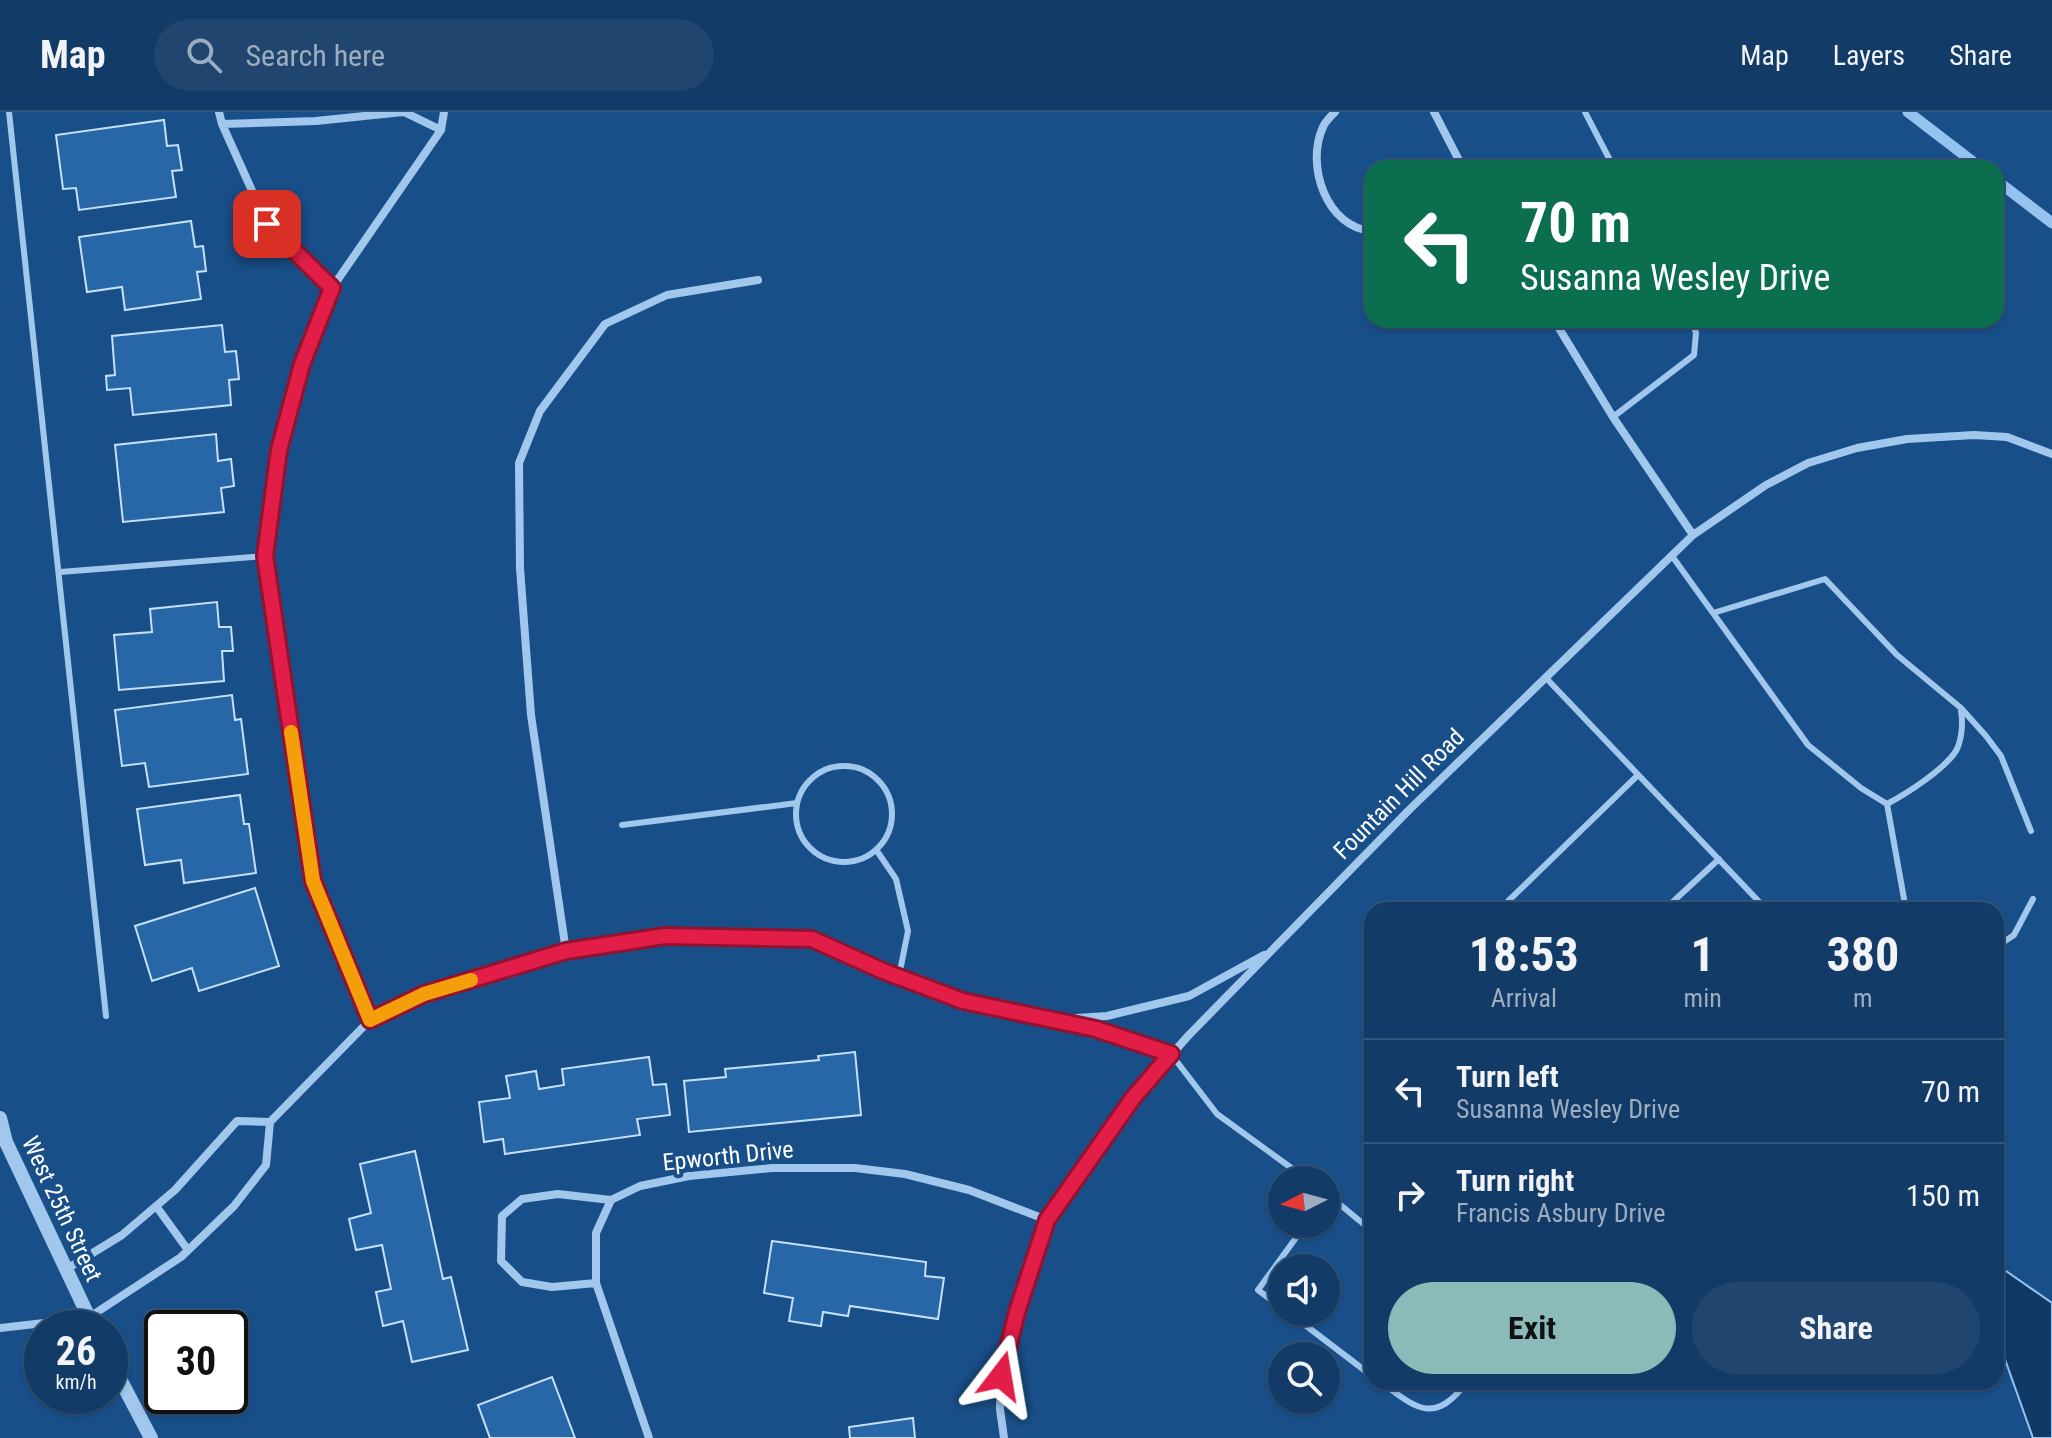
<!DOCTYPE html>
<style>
body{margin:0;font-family:"Roboto Condensed",sans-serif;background:#204670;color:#f1f3f6;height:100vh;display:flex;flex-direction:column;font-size:30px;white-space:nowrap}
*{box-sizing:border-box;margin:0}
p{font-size:26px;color:#9dadc0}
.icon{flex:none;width:44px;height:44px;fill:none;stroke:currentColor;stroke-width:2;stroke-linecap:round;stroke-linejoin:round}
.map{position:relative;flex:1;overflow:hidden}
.sheet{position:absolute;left:1364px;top:790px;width:640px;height:488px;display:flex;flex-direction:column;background:#133b67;border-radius:24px;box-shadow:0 2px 6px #0004,0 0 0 2px #32557b}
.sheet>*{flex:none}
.guide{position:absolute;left:1364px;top:48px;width:640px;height:168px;border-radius:24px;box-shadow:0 2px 6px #0004,0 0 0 2px #32557b;background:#0b6e4f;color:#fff;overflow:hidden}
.needle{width:52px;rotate:264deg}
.controls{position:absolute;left:1268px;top:1054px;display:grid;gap:16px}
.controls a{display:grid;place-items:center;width:72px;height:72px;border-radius:50%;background:#133b67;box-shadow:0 2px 6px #0004,0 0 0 2px #32557b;font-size:40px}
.speed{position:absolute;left:24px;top:1198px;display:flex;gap:16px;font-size:40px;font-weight:700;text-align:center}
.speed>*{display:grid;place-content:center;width:104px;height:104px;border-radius:50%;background:#133b67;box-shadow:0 2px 6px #0004,0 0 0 2px #32557b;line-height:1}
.speed small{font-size:20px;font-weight:400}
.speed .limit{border:4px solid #111;border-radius:12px;background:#fff;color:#111}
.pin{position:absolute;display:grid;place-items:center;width:68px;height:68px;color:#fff;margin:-34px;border-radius:16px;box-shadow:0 4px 12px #0006}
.me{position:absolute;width:88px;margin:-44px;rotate:14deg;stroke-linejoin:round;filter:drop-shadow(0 0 6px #0008)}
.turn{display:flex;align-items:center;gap:28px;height:168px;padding:0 24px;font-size:36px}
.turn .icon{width:104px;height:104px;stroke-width:2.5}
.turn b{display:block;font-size:56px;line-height:68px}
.eta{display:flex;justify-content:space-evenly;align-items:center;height:136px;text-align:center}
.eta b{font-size:48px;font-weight:700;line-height:56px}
.cta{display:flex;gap:16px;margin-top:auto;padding:16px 24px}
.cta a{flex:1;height:92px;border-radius:48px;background:#8bbbb9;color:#111;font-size:32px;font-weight:700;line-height:92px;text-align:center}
.cta a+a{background:#204670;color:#f1f3f6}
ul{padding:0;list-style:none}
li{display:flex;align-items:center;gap:24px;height:104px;padding:0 24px;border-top:2px solid #32557b}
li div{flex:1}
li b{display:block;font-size:30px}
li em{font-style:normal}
header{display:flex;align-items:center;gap:48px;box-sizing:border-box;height:112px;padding:0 40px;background:#133b67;border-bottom:2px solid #32557b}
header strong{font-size:38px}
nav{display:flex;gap:44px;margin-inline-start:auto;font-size:28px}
.search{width:560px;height:72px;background:#204670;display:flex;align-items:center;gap:20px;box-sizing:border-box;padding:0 28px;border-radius:44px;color:#9dadc0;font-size:30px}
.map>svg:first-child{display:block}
.water{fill:#103966;stroke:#94c3f0;stroke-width:2}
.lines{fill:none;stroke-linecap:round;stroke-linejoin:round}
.stream{stroke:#94c3f0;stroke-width:11}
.building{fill:#2766a7;stroke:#c7e0fa;stroke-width:2}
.service{stroke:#a1c7ed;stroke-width:6}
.minor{stroke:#a1c7ed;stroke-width:8}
.tertiary{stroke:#a1c7ed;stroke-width:14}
.route-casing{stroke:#92132f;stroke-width:20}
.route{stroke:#e11d48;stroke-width:14}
.slow{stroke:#f59e0b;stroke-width:14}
.labels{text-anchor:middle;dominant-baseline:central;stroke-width:8;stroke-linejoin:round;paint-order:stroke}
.street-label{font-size:24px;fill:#fff;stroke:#194f89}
</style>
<header>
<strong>Map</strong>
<div class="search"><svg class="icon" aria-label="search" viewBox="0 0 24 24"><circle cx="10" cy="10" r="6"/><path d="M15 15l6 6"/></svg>Search here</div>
<nav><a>Map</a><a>Layers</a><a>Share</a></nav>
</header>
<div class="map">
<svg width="2052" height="1326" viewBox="0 0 2052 1326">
<rect width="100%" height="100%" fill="#194f89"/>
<!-- water -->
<path class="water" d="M1996 1152 2052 1191V1326H2033L1996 1222Z"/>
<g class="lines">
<!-- stream -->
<path class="stream" d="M1908 0 1981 56
M1996 68 2052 111"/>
</g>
<!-- building -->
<path class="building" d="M164 8 167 34 178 33 182 58 172 59 176 85 79 98 76 76 63 77 56 23Z
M191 109 195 135 203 134 206 159 197 160 201 187 125 198 122 175 87 180 79 125Z
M222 213 225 240 236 239 239 267 229 268 231 293 133 303 130 276 107 278 106 264 115 263 112 224Z
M216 322 218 349 231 347 234 374 221 376 224 400 123 410 115 333Z
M217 490 219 515H231L233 539H222L224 569 119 578 114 523 152 520 150 497Z
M232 583 235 608 241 607 248 662 149 675 145 651 122 654 115 598Z
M240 683 244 712H249L256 761 184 771 181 748 145 753 137 697Z
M255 776 279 854 199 879 192 856 152 869 135 814Z
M855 940 861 1003 689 1020 684 969 726 965 725 957 819 948 818 944Z
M649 945 653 973 666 972 670 1003 637 1007 640 1023 505 1042 503 1027 484 1030 479 990 510 986 506 964 536 959 539 977 564 973 562 957Z
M415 1039 443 1167 451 1165 468 1238 412 1250 403 1209 383 1214 376 1180 391 1177 382 1133 356 1138 349 1107 371 1101 360 1052Z
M772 1129 926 1150 925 1164 944 1166 938 1207 850 1194 848 1204 823 1200 821 1214 789 1209 793 1186 764 1181Z
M552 1265 575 1326H490L478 1293Z
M913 1306 915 1326H850L849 1315Z"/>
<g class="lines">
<!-- service -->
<path class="service" d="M9 0 106 904
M1585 0 1614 56
M1613 305 1694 243 1696 221 1692 208
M1672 444 1808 633 1861 676 1887 692 1906 798
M60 460 265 444
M1713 501 1825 467 1897 543 1961 596 1986 624 2001 644 2031 719
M1546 566 1767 798
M796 702a48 48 0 1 1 96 0a48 48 0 1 1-96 0Z
M1887 692C1906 682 1947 656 1957 637 1962 626 1963 610 1961 599
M622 713 797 691
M877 739 896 767 908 819 899 864
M1499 798 1638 663
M1664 798 1719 747
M1996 835 2014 823 2033 787
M1171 942 1217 1002 1308 1068
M1326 1081 1372 1119
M1282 1196 1258 1178 1306 1112
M1288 1200 1372 1264
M1381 1270C1417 1297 1434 1313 1467 1270"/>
<!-- minor -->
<path class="minor" d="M219 0 222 12 267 112 332 176
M404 0 441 18
M1335 0C1331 4 1325 10 1323 15 1305 54 1327 116 1372 119
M1434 0 1463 56
M222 12 316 9 403 0
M1554 208 1613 305 1693 423
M566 839 531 603 520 456 519 351 540 299 605 212 667 183 758 168
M1062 907 1107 904 1189 884 1264 843
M370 908 313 769 265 444 279 338 302 252 332 176 441 18 444 0
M156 1094 188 1138
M65 1158 122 1123 175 1078 237 1009 270 1010
M596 1171 552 1175 522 1170 501 1149 502 1104 522 1087 558 1082 611 1088
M0 1216 88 1206 181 1145 234 1094 266 1053 270 1010 370 908 424 882 566 839 665 824 812 827 883 859 963 889 1096 917 1171 942
M649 1326 596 1171V1121L611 1088 640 1074 689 1064 772 1056H855L905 1062 969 1078 1047 1108
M1004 1326 1000 1297 1001 1264 1017 1200 1047 1108 1133 986 1188 924 1409 698 1693 423 1766 373 1808 351 1857 336 1907 327 1974 323 2007 325 2052 342"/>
<!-- tertiary -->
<path class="tertiary" d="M0 1006 6 1030 94 1216
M110 1248 151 1326"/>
</g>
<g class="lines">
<!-- route casing -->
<g class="route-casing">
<path id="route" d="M267 112 332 176 302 252 279 338 265 444 313 769 370 908 424 882 566 839 665 824 812 827 883 859 963 889 1096 917 1171 942 1133 986 1047 1108 1017 1200 1001 1264"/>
</g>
<!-- route -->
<use href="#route" class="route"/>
<!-- slow -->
<path class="slow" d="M291 620 313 769 370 908 424 882 471 868"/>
</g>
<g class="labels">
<!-- street labels -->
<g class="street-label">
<text transform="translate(1399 682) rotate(-45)">Fountain Hill Road</text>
<text transform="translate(728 1044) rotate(-6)">Epworth Drive</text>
<text transform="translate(62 1097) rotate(65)">West 25th Street</text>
</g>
</g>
</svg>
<div class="controls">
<a><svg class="needle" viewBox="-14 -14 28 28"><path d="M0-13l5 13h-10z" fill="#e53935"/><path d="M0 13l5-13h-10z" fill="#9dadc0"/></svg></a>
<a><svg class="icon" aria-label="sound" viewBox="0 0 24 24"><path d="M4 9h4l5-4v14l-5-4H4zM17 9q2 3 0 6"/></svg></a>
<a><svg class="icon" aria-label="search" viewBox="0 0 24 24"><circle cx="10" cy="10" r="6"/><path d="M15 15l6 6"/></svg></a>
</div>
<div class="speed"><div>26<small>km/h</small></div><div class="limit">30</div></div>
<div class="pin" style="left:267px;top:112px;background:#d93025"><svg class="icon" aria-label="arrive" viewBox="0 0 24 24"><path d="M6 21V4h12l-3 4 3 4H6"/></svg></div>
<svg class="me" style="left:1001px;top:1264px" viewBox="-20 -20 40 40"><path d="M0-17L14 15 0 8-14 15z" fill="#e11d48" stroke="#fff" stroke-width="4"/></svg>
<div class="guide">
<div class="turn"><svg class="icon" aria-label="left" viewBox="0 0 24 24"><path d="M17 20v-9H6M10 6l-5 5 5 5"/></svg><div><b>70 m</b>Susanna Wesley Drive</div></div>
</div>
<section class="sheet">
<div class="eta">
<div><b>18:53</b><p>Arrival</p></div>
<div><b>1</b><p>min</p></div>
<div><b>380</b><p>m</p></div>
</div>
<ul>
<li><svg class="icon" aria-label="left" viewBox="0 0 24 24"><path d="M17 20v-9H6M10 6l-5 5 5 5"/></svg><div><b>Turn left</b><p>Susanna Wesley Drive</p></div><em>70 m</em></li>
<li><svg class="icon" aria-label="right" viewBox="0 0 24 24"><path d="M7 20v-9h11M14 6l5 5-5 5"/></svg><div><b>Turn right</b><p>Francis Asbury Drive</p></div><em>150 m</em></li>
</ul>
<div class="cta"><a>Exit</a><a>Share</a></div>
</section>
</div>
